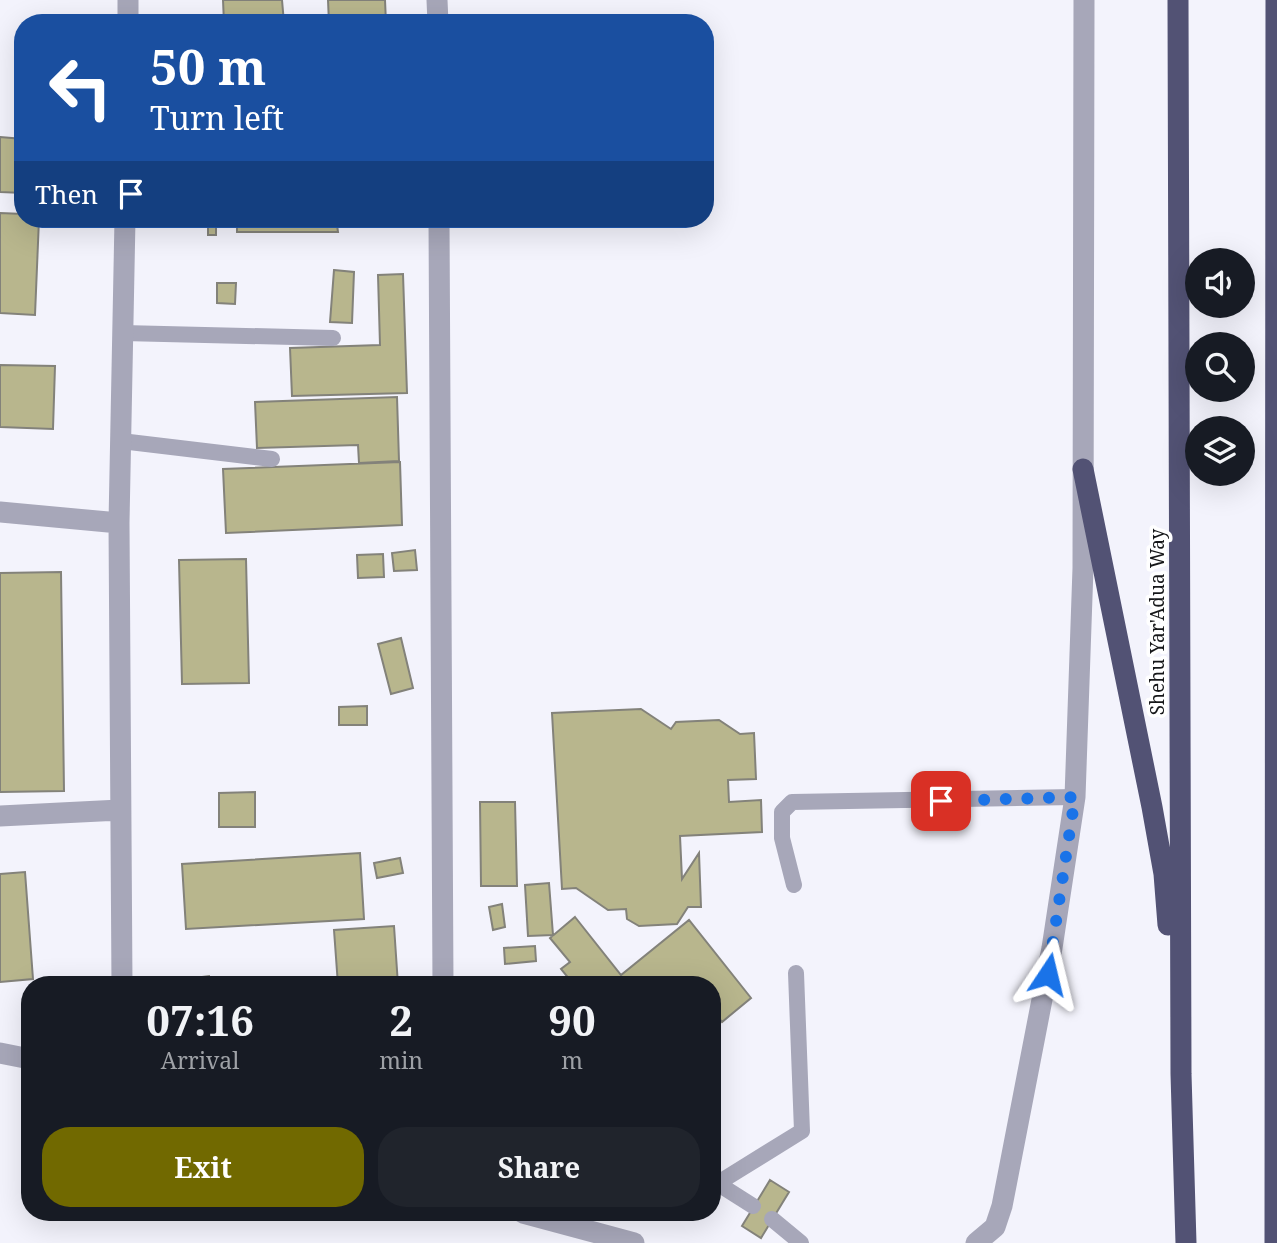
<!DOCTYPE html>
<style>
body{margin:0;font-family:"Noto Serif",serif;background:#20242c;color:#f1f3f6;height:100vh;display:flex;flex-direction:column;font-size:26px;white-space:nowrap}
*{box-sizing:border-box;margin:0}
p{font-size:23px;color:#9ea1a6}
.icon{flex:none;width:38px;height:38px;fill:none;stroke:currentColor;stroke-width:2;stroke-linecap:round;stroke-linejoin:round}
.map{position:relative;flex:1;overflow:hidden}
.sheet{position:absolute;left:21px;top:976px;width:700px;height:245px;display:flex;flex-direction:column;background:#171b24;border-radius:28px;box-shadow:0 7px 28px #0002}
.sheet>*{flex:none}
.hud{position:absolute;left:14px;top:14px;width:700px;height:214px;border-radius:28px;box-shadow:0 7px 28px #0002;background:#1a4fa0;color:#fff;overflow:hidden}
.controls{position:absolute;left:1185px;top:248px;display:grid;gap:14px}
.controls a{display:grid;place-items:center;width:70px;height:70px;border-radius:50%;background:#171b24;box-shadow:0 7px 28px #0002;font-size:35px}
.pin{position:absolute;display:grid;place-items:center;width:60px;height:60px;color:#fff;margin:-30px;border-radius:14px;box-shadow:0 4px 10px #0006}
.me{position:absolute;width:77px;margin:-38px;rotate:10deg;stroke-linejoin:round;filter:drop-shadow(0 0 5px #0008)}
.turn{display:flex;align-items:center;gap:24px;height:147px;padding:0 21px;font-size:32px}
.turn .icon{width:91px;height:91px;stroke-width:2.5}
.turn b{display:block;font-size:49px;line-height:60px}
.then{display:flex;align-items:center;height:66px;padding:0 21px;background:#0003;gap:14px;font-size:26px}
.eta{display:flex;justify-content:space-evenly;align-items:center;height:119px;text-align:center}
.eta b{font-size:42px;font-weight:700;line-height:49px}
.primary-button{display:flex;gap:14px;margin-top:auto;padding:14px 21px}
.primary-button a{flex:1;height:80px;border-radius:28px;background:#716900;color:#fff;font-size:28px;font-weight:700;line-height:80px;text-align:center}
.primary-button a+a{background:#20242c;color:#f1f3f6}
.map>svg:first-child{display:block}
.building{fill:#b8b68d;stroke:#83827a;stroke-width:2}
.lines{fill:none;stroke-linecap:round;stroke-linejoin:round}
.service{stroke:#a7a7b9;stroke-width:16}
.minor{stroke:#a7a7b9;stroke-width:21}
.tertiary{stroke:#a7a7b9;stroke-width:21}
.motorway{stroke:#525274;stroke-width:21}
.route{stroke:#1a73e8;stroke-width:12;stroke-dasharray:0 21.6}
.labels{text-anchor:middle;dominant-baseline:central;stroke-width:7;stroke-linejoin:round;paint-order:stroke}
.street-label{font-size:19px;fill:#161719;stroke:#fff}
</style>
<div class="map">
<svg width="1277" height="1243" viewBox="0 0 1277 1243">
<rect width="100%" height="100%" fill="#f3f3fc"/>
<!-- building -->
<path class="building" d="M223 0H282L284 23H224Z
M328 0H385L386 23H329Z
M0 137 23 139V193L0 192Z
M0 213 23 214V219H39L35 315 0 313Z
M208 219H216V235H208Z
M237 219H356V225H337L338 232H237Z
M334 270 354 272 352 323 330 322Z
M403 274 407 393 292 396 290 348 380 345 378 275Z
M217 283H236L235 304 217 303Z
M0 365 55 366 53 429 0 427Z
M397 397 399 461 359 463 358 445 257 448 255 402Z
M400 462 402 525 226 533 223 469Z
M415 550 417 570 394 571 392 553Z
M383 554 384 577 358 578 357 555Z
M246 559 249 683 182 684 179 560Z
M61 572 64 791 0 792V573Z
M401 638 413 688 391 694 378 644Z
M367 706V725H339V707Z
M641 709 671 729 676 722 719 720 740 734 754 733 756 779 728 780 729 802 761 800 762 832 680 836 682 879 699 853 701 907H688L677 924 639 926 627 919 626 909 608 910 576 888 562 889 552 713Z
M255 792V827H219V793Z
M480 802H515L517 886H481Z
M360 853 364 919 186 929 182 864Z
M400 858 403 873 377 878 374 863Z
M25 872 33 979 0 982V874Z
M549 883 553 935 528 936 525 885Z
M502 904 505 927 493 930 489 907Z
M575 917 621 975 689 920 751 998 722 1022 712 1010V985H693L690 981 685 985H574L561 969 570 962 550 938Z
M394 926 398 985H338L334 930Z
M535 946 536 961 505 964 504 948Z
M209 976 210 985H178L177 980Z
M770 1180 789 1192 761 1238 742 1226Z"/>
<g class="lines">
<!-- service -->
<path class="service" d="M123 333 333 338
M121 441 272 459
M794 885 782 838V812L792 802 1075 797
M712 1180 753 1206
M718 1183 802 1131 796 973
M772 1219 801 1243"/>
<!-- minor -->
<path class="minor" d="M437 0 438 23
M128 23V0
M439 219 443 985
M0 512 119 523
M0 816 120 810
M122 985 119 523 125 219
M0 1053 30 1059
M523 1213 634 1243"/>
<!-- tertiary -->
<path class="tertiary" d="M976 1243 995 1227 1002 1206 1052 948 1075 797 1083 568 1084 0"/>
<!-- motorway -->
<path class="motorway" d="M1178 0 1181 1074 1186 1243
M1083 469 1152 807 1164 874 1168 925
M1275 1243 1276 0"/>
</g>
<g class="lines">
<!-- route -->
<path class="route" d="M941 801 1075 797 1048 974"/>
</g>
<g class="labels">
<!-- street labels -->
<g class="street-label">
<text transform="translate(1157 622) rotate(-90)">Shehu Yar'Adua Way</text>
</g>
</g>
</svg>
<div class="controls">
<a><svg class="icon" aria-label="sound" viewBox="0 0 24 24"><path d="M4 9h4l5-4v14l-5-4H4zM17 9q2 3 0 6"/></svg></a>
<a><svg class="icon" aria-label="search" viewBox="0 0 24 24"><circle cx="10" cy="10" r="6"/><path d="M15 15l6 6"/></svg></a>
<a><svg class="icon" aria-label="layers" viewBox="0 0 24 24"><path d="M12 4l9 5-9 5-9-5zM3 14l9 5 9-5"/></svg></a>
</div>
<div class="pin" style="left:941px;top:801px;background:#d93025"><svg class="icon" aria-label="arrive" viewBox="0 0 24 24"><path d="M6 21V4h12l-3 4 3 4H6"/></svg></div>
<svg class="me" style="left:1048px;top:974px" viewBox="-20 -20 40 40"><path d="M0-17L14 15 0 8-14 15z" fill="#1a73e8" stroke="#fff" stroke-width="4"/></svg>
<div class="hud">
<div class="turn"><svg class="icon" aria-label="left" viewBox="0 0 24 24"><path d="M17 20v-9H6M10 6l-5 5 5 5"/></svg><div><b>50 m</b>Turn left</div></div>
<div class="then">Then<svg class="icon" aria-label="arrive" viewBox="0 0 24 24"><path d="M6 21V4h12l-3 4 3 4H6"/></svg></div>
</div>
<section class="sheet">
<div class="eta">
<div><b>07:16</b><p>Arrival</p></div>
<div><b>2</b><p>min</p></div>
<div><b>90</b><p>m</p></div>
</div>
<div class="primary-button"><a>Exit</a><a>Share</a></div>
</section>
</div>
